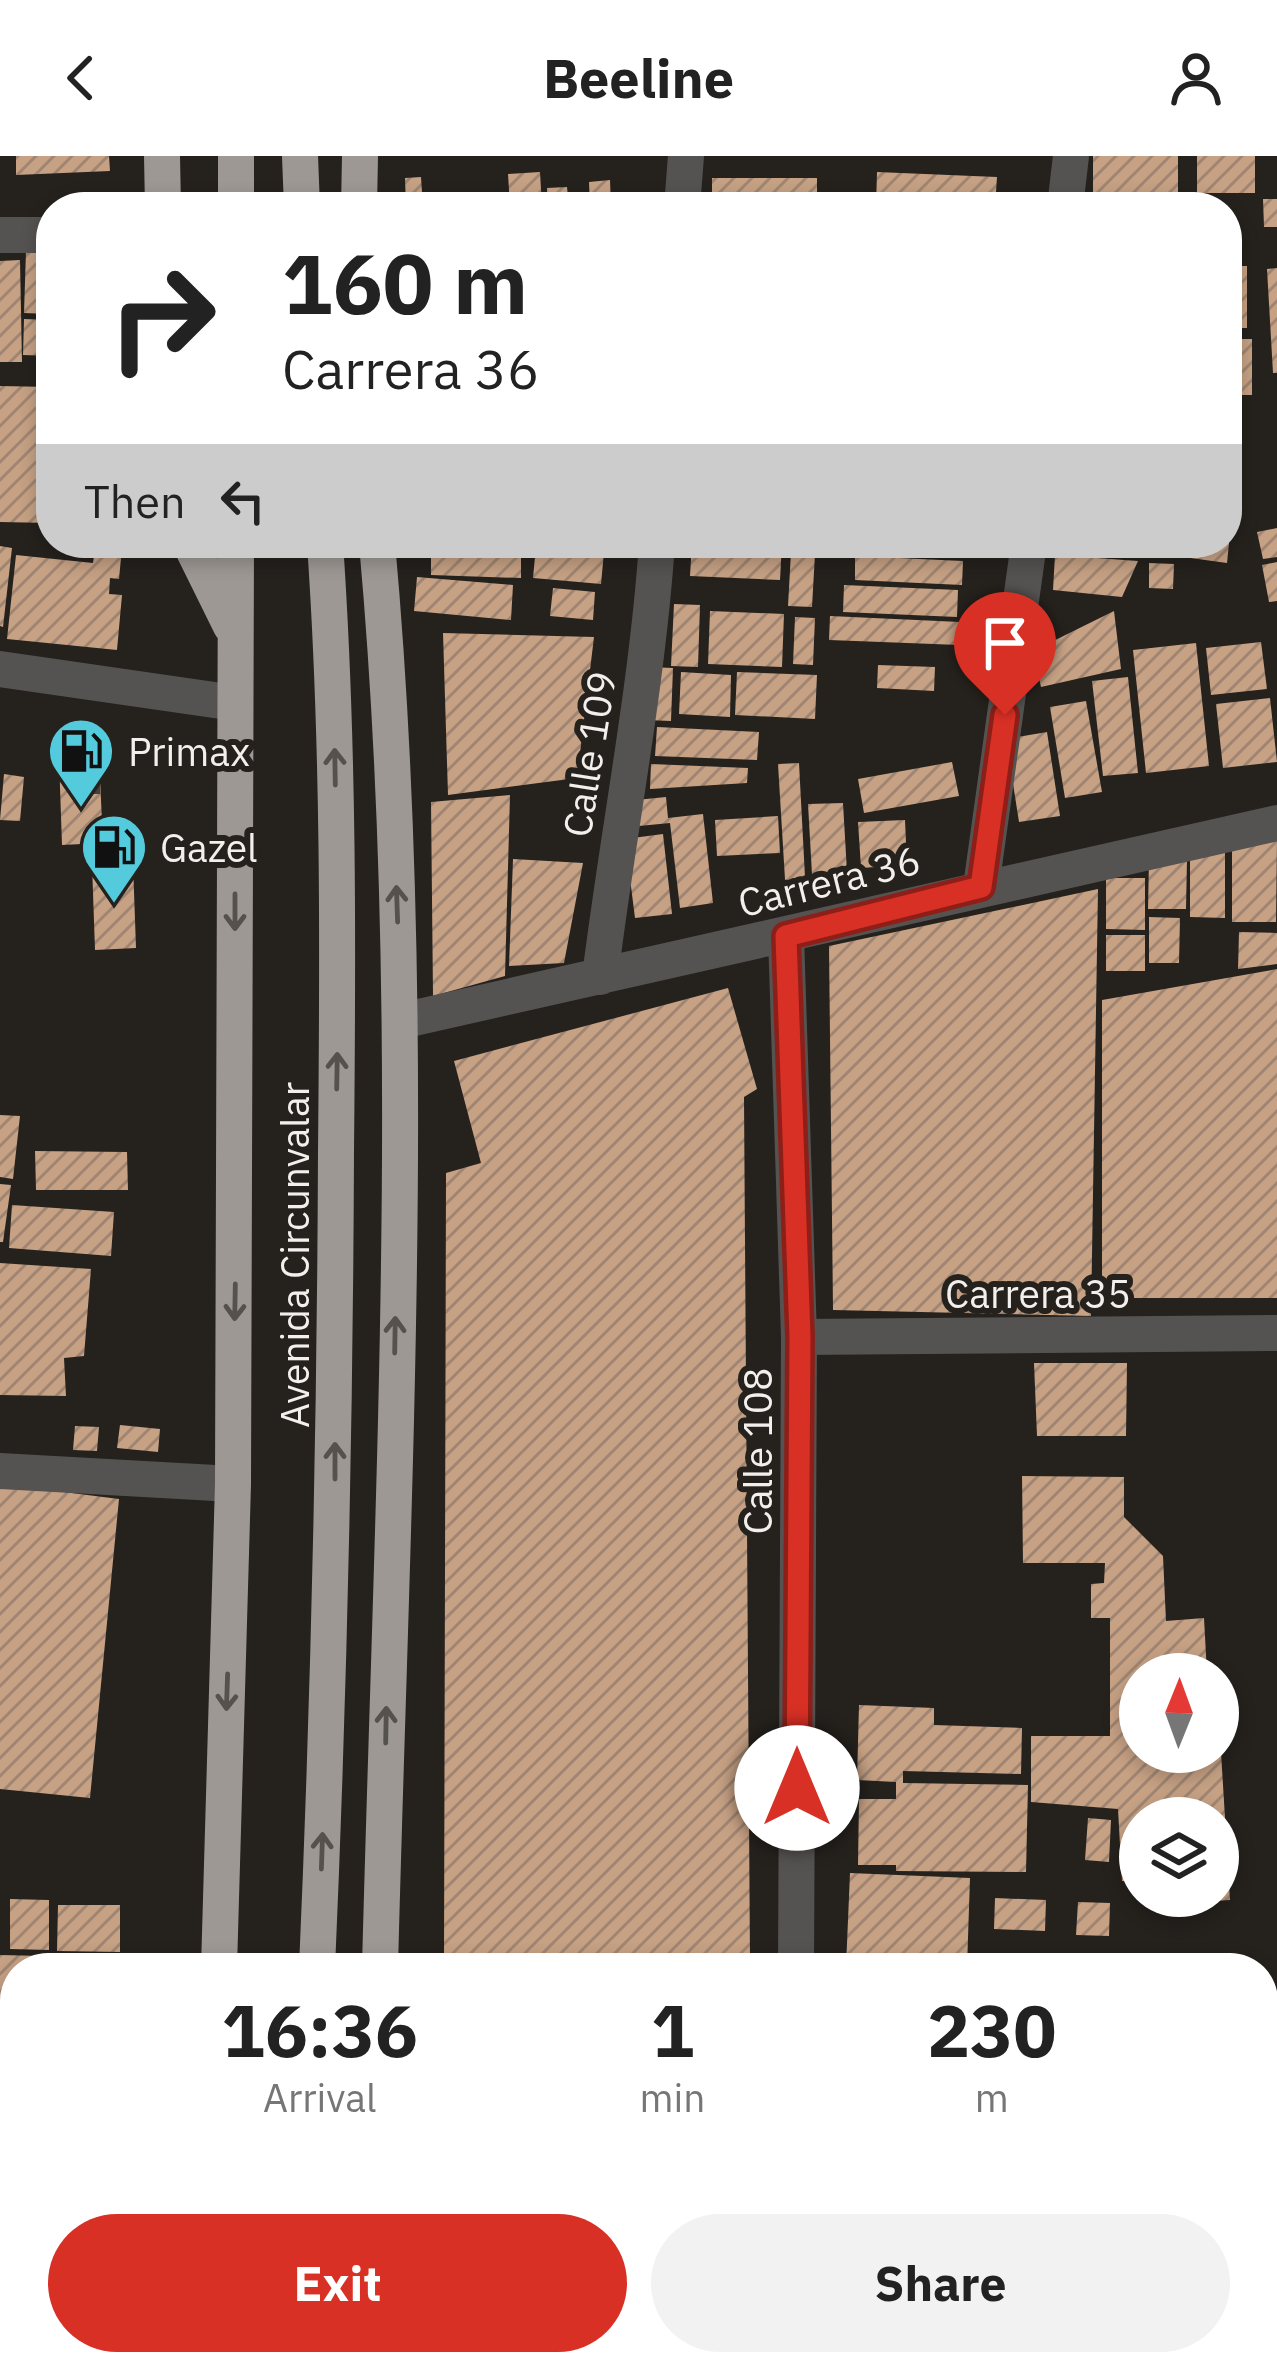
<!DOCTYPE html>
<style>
body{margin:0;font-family:"IBM Plex Sans",sans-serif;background:#f2f2f2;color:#222;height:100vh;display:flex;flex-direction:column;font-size:45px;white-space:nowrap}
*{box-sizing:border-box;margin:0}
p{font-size:39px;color:#767676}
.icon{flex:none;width:66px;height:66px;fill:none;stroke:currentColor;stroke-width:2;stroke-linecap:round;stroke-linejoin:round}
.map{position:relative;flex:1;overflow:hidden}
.drawer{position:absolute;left:0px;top:1797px;width:1278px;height:423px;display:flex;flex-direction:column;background:#fff;border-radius:48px 48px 0 0;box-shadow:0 6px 18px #0003}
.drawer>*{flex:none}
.banner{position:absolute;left:36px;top:36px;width:1206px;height:366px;border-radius:48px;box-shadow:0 6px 18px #0003;background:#fff;color:#222;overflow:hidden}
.needle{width:78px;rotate:1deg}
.buttons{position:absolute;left:1119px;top:1497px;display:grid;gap:24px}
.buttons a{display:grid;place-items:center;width:120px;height:120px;border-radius:50%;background:#fff;box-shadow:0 6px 18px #0003;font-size:60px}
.pin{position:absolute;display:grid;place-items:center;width:102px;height:102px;color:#fff;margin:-123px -51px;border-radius:50% 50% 50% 0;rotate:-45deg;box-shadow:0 0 12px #0007}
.pin .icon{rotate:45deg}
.me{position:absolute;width:132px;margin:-66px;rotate:0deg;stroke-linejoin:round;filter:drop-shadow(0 0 9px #0008)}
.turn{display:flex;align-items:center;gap:42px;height:252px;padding:0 48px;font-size:54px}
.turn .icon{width:156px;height:156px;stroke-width:2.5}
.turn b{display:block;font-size:84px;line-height:102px}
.then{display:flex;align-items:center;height:114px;padding:0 48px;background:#0003;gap:24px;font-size:45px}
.eta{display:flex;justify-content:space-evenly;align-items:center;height:204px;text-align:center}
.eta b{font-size:72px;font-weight:700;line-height:84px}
.cta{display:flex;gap:24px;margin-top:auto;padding:24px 48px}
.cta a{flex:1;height:138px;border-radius:72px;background:#d93025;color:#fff;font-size:48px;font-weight:700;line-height:138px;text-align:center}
.cta a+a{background:#f2f2f2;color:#222}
header{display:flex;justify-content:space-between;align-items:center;height:156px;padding:0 48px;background:#fff;font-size:54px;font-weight:700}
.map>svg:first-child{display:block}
.building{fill:url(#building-hatch)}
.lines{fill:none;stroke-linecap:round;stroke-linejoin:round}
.minor-tunnel{stroke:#44403c;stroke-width:36;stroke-dasharray:36 18;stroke-linecap:butt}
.minor{stroke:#555352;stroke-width:36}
.highway{stroke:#9d9894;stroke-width:36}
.oneway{stroke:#55514d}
.route-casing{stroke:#8d1f18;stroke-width:30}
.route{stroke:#d93025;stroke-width:21}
.labels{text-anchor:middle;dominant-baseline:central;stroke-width:12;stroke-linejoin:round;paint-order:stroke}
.poi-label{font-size:39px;fill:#f2efed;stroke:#25211d;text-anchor:start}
.street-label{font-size:39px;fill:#f2efed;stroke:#25211d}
</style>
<header><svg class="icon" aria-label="back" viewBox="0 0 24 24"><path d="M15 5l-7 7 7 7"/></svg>Beeline<svg class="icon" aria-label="person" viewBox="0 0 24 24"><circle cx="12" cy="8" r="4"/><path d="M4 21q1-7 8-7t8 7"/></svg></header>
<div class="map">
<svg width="1277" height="2218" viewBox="0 0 1277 2218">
<defs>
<pattern id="building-hatch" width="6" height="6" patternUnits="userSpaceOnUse" patternTransform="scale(3)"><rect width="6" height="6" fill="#c6a184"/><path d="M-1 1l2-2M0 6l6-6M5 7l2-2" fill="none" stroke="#a08672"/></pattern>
</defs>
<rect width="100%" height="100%" fill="#25211d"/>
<!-- building -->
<path class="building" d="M16 0H109L110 15 16 19Z
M1093 0H1178V38H1093Z
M1197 0H1255V37H1197Z
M540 16 542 51H510L508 18Z
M877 16 997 21 995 51H876Z
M421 21 423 51H406L405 22Z
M712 22H817V51H712Z
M610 24 611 51H590L589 26Z
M567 31 569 51H548L547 32Z
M1263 43H1277V71H1264Z
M1094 46H1170V51H1095Z
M26 95 51 96 50 158 24 157Z
M20 104 22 206H0V105Z
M1227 110H1247V172H1227Z
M1277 112V217H1273L1267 113Z
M24 163 51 164V200L23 199Z
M1227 183H1252V239H1227Z
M0 230 51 231V367L0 366Z
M1277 372V401L1263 403 1257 376Z
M431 387H521V422L431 419Z
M692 387H782L780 424 690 420Z
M862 387H964L963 399 861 394Z
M1081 387H1229L1227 407Z
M0 390 12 392 3 471 0 470Z
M536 390 604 396 601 428 533 422Z
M791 396 815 398 812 451 788 450Z
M16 399 93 407 94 400 121 402 119 423 110 422 109 438 122 439 117 494 7 483Z
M1055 399 1138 405 1122 441 1053 434Z
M855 400 963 405 962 429 855 424Z
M1277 406V445L1269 446 1262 409Z
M1149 407 1174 408 1173 433 1149 432Z
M417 421 513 429 511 464 414 455Z
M844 429 958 434 957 461 843 456Z
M553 432 595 436 593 464 550 460Z
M674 448 700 449 698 511 671 510Z
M710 455 784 458 782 511 708 508Z
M1114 455 1121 513 1041 531 1033 495Z
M830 460 960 466 959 489 829 484Z
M795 461 815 462 813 509 793 508Z
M443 477 594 481 577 622 448 639Z
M1261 486 1267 533 1211 539 1206 492Z
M1196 487 1209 610 1146 617 1133 494Z
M878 509 935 511 934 535 877 532Z
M648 511 673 512 671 565 645 564Z
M681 516 731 519 730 561 679 558Z
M737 516 817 519 815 563 735 559Z
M1128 521 1138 617 1103 620 1092 525Z
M1270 542 1277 606 1223 612 1216 548Z
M1086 545 1102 636 1065 642 1050 551Z
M657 571 759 576 757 604 655 600Z
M1047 576 1060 660 1019 666 1006 583Z
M99 600 103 687 62 689 59 602Z
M952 606 959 640 864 657 858 623Z
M799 607 806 740H786L778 608Z
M651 608 748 612 747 627 650 633Z
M4 618 24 621 20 665 0 664Z
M510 639 505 820 433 840 431 646Z
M666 641 668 662 703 658 713 747 680 752 670 667 629 671 626 645Z
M843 647 848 733 813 736 808 648Z
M778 660 780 697 717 700 715 664Z
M905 664 907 709 861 712 858 666Z
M663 678 672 758 635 762 625 683Z
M1232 684H1277L1276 766H1232Z
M1190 689H1225V762L1190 761Z
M513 703 583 707 564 807 509 810Z
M1149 703H1187L1186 753H1148Z
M133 707 136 792 95 794 92 708Z
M1106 722H1145V774L1106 773Z
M1098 733 1091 1160 833 1154 829 790Z
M1149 761 1180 762 1179 807H1149Z
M1239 776 1277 777V808L1238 813Z
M1106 779H1145V815H1106Z
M1277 813V1142H1102V844Z
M728 832 757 933 744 941 750 1804H444L446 1017 481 1007 454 905Z
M0 959 20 960 13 1023 0 1021Z
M35 995 127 996 128 1034H36Z
M0 1028 11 1029 3 1086H0Z
M12 1049 114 1056 111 1100 9 1092Z
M0 1107 91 1113 84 1200 64 1202 66 1240 0 1239Z
M1034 1207H1127L1126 1280H1037Z
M120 1269 160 1273 158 1296 117 1292Z
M75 1270 99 1271 97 1295 73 1294Z
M1022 1320 1124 1321V1361L1163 1400 1166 1465 1204 1462 1207 1518H1140V1596H1221L1230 1744 1198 1746 1197 1740H1218V1662H1140V1726L1122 1725 1118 1653 1031 1646V1580H1110V1462H1091V1428L1104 1427 1105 1407H1023Z
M0 1328 119 1343 90 1642 0 1633Z
M859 1549 934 1552V1569L1022 1572 1021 1618 903 1615V1627L1028 1629 1026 1716 896 1715V1709H858L859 1643H896V1626L857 1624Z
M1088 1662 1111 1664 1109 1706 1085 1704Z
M850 1717 970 1722 967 1812 846 1811Z
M995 1742 1046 1744 1045 1775 994 1773Z
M10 1743 49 1744V1794L10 1793Z
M1078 1746 1110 1747 1109 1780 1076 1779Z
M58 1749H120V1796L57 1795Z
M0 1799 45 1800V1812H15V1861H0Z
M1264 1891H1277V1935H1264Z
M0 2030H15V2205H147V2218H0Z
M1272 2119 1277 2126V2171L1269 2177 1263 2168V2126Z
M418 2205H738V2218H417Z
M1035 2205H1067L1076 2218H1032L1027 2211Z
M1165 2205H1209L1215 2213 1208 2218H1175Z"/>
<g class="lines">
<!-- minor-tunnel -->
<path class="minor-tunnel" d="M76 620H100"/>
<!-- minor -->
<path class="minor" d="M682 51 686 0
M1065 51 1071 0
M0 79H51
M0 513 235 547
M981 731 1029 387
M786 780 799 1181 796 1812
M600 821C618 676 647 533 657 387
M401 865 1277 667
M799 1181 1277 1177
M0 1315 233 1328
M1263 1861 1277 1862
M0 1909 15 1908
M776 2218V2205"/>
<!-- highway -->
<path class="highway" d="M162 0 163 51
M300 0 302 51
M236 51V0
M359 51 360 0
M190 387 231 470
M377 387C420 860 392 1338 380 1812
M219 1812 233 1328 236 387
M317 1812C329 1540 335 1268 336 995 338 792 339 590 325 387
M178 2218 179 2205
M223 2218 224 2205
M295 2218 296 2205
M363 2218V2205"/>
</g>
<!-- one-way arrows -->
<defs><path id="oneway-shaft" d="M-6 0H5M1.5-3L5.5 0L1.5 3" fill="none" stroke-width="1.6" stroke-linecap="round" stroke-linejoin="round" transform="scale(3)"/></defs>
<g class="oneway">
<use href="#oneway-shaft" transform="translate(335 611) rotate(-91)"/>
<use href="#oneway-shaft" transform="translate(397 748) rotate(-92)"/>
<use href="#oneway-shaft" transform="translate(235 756) rotate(90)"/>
<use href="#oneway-shaft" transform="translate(337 915) rotate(-89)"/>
<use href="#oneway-shaft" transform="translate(235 1146) rotate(91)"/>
<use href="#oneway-shaft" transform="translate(395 1179) rotate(-89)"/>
<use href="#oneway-shaft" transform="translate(335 1305) rotate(-90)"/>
<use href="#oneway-shaft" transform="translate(227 1536) rotate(92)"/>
<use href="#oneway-shaft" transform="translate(386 1569) rotate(-89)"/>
<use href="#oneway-shaft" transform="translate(322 1695) rotate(-88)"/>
</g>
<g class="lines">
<!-- route casing -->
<g class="route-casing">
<path id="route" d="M797 1632 800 1181 786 780 981 731 1005 559"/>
</g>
<!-- route -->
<use href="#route" class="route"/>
</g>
<!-- icons -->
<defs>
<g id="fuel-pin" transform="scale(3.45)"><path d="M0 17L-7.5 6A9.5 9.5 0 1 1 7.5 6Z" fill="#54cadd" stroke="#25211d"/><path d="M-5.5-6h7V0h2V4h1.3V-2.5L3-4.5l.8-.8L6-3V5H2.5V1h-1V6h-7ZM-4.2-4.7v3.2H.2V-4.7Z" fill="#111"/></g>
</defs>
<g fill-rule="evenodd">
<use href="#fuel-pin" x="81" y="595"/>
<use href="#fuel-pin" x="114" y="691"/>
</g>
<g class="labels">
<!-- poi labels -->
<g class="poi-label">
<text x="128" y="595">Primax</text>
<text x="160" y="691">Gazel</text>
</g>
<!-- street labels -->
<g class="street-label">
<text transform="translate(589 598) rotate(-81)">Calle 109</text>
<text transform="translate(829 725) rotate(-14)">Carrera 36</text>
<text transform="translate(294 1099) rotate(-90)">Avenida Circunvalar</text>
<text x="1038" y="1137">Carrera 35</text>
<text transform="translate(757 1295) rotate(-90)">Calle 108</text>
</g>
</g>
</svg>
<div class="buttons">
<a><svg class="needle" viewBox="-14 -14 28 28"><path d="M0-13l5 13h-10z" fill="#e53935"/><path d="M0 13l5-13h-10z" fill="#767676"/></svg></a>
<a><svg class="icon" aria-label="layers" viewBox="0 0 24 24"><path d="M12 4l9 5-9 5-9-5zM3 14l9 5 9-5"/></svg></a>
</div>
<div class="pin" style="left:1005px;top:559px;background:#d93025"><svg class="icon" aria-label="arrive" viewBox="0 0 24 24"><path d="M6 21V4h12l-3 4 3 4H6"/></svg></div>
<svg class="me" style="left:797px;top:1632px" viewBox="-20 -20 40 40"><circle r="19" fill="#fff"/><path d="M0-13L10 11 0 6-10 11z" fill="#d93025"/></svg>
<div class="banner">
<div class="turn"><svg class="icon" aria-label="right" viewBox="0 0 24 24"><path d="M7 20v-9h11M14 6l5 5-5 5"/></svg><div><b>160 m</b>Carrera 36</div></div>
<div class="then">Then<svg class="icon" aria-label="left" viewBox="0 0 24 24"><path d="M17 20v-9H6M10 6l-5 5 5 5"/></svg></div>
</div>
<section class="drawer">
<div class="eta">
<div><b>16:36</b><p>Arrival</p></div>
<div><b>1</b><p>min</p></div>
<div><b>230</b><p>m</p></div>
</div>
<div class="cta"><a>Exit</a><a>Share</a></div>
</section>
</div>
